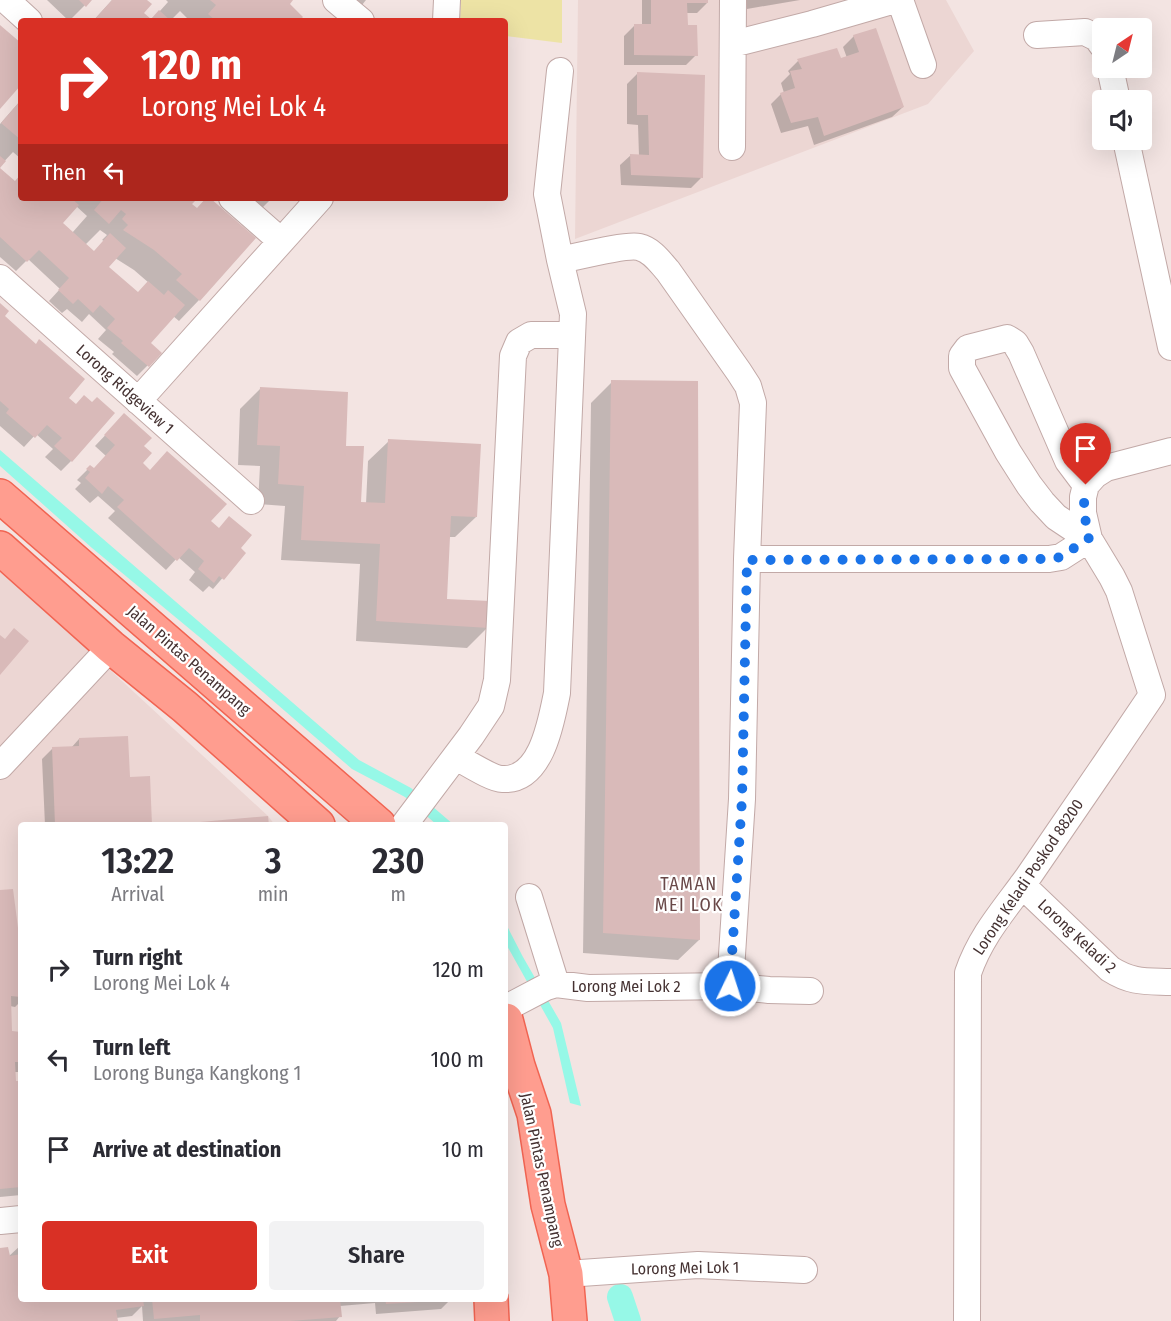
<!DOCTYPE html>
<style>
body{margin:0;font-family:"Fira Sans Condensed",sans-serif;background:#f2f2f3;color:#2b2b33;height:100vh;display:flex;flex-direction:column;font-size:22px;white-space:nowrap}
*{box-sizing:border-box;margin:0}
p{font-size:20px;color:#7c7c81}
.icon{flex:none;width:33px;height:33px;fill:none;stroke:currentColor;stroke-width:2;stroke-linecap:round;stroke-linejoin:round}
.map{position:relative;flex:1;overflow:hidden}
.side{position:absolute;left:18px;top:822px;width:490px;height:480px;display:flex;flex-direction:column;background:#fff;border-radius:6px;box-shadow:0 6px 24px #0002}
.side>*{flex:none}
.guide{position:absolute;left:18px;top:18px;width:490px;height:183px;border-radius:6px;box-shadow:0 6px 24px #0002;background:#d93025;color:#fff;overflow:hidden}
.needle{width:39px;rotate:35deg}
.buttons{position:absolute;left:1092px;top:18px;display:grid;gap:12px}
.buttons a{display:grid;place-items:center;width:60px;height:60px;border-radius:6px;background:#fff;box-shadow:0 6px 24px #0002;font-size:30px}
.pin{position:absolute;display:grid;place-items:center;width:51px;height:51px;color:#fff;margin:-62px -26px;border-radius:50% 50% 50% 0;rotate:-45deg;box-shadow:0 0 6px #0007}
.pin .icon{rotate:45deg}
.me{position:absolute;width:66px;margin:-33px;rotate:4deg;stroke-linejoin:round;filter:drop-shadow(0 0 4px #0008)}
.turn{display:flex;align-items:center;gap:21px;height:126px;padding:0 24px;font-size:27px}
.turn .icon{width:78px;height:78px;stroke-width:2.5}
.turn b{display:block;font-size:42px;line-height:51px}
.then{display:flex;align-items:center;height:57px;padding:0 24px;background:#0003;gap:12px;font-size:22px}
.eta{display:flex;justify-content:space-evenly;align-items:center;height:102px;text-align:center}
.eta b{font-size:36px;font-weight:600;line-height:42px}
.cta{display:flex;gap:12px;margin-top:auto;padding:12px 24px}
.cta a{flex:1;height:69px;border-radius:6px;background:#d93025;color:#fff;font-size:24px;font-weight:600;line-height:69px;text-align:center}
.cta a+a{background:#f2f2f3;color:#2b2b33}
ul{padding:0;list-style:none}
li{display:flex;align-items:center;gap:18px;height:90px;padding:0 24px}
li div{flex:1}
li b{display:block;font-size:22px}
li em{font-style:normal}
.map>svg:first-child{display:block}
.residential{fill:#ecd6d3}
.green{fill:#ede3a5}
.water{fill:#96f8e7}
.shadow{fill:#0003;fill-rule:evenodd}
.lines{fill:none;stroke-linecap:round;stroke-linejoin:round}
.canal{stroke:#96f8e7;stroke-width:26}
.building{fill:#d9bab9}
.minor-casing{stroke:#c2a9a7;stroke-width:28}
.major-casing{stroke:#f16452;stroke-width:36}
.minor{stroke:#fff;stroke-width:26}
.major{stroke:#ff9d8f;stroke-width:33}
.route{stroke:#1a73e8;stroke-width:10;stroke-dasharray:0 18}
.labels{text-anchor:middle;dominant-baseline:central;stroke-width:4.5;stroke-linejoin:round;paint-order:stroke}
.street-label{font-size:16px;fill:#453232;stroke:#fff}
.neighbourhood-label{font-size:18px;letter-spacing:1.5px;fill:#694848;stroke:#fff}
</style>
<div class="map">
<svg width="1171" height="1321" viewBox="0 0 1171 1321">
<rect width="100%" height="100%" fill="#f3e4e2"/>
<!-- residential -->
<path class="residential" d="M578 0H946L974 51 928 104 575 239Z
M0 572 56 620 268 816 275 825H21V1108L0 1114Z"/>
<!-- green -->
<path class="green" d="M461 0H562V43L506 36V21H460Z"/>
<!-- water -->
<path class="water" d="M0 450 359 760 411 788 454 825H437L405 797 352 769 203 640 92 548 0 466Z
M506 924 523 957 561 1023 581 1106 570 1103 553 1028 506 944Z"/>
<!-- shadow -->
<path class="shadow" d="M47 0H90L69 21Z
M112 0H145L142 13 151 21 168 2 166 0H291L288 4 297 21H190L180 11 170 21H93Z
M356 0H366L362 5Z
M642 0H707V3L697 13H686V27L696 55 686 65H624V36L634 26H642Z
M747 0H800L747 9Z
M854 36 903 107 892 117 814 145 808 126 781 133 771 104 781 94 784 93 781 83 790 74 788 71 798 61 840 60 847 58 843 47Z
M637 74 701 178 691 188 621 185 620 165 631 155 639 156 638 125 627 124V84Z
M21 100V159L13 152 0 166V124Z
M0 170 14 183 21 176V198H190V205L254 238 199 300 179 321 173 316 149 343 160 353 137 376 112 354 114 352 98 339 106 330 89 314 82 322 67 309 62 313 49 301 60 289 28 259 16 271 0 257ZM76 206 87 216 72 233 61 223ZM100 230 107 235 102 240 104 241 94 252 85 245ZM115 258 134 270 149 283 138 294 107 267Z
M237 198H272L257 213Z
M0 305 3 316 67 398 71 461 61 471 45 457 53 449 36 434 24 447 0 426Z
M612 382 699 940 678 960 583 953 591 403Z
M261 388 344 447 360 504H366L368 461 389 441 476 517 455 537H449L446 600 488 627 467 648 356 641 360 564 281 560 285 506 258 504 260 466 238 465 240 409Z
M114 426 142 446 140 464 209 521 244 553 213 589 209 586 203 592 189 580 195 572 178 557 166 570 108 518 115 511 98 496 90 503 75 489 81 483 77 480 90 467 94 469 106 456 95 446Z
M79 739 129 779 151 825H45L42 759 52 749 71 748Z
M0 891 21 963V1001L15 1007 10 1006 11 1033 21 1034V1071L20 1072H14L15 1083 21 1082V1195L0 1197Z
M21 1245V1299H451L441 1309 376 1314 375 1303 340 1306V1316L336 1321H143L142 1306 132 1316 116 1318V1321H0V1249L8 1257Z"/>
<g class="lines">
<!-- canal -->
<path class="canal" d="M620 1297 628 1321"/>
</g>
<!-- building -->
<path class="building" d="M79 0H92L86 7Z
M112 0H147L152 4 144 13 151 19 159 10 171 21H93Z
M210 0H293L290 4 303 17 299 21H216L208 14 216 5Z
M651 0H708V3H687L688 25H697L698 56 634 55V24H651Z
M0 25 21 43V85L0 109Z
M876 28 904 107 824 136 818 117 791 123 780 93 795 88 790 71 802 69 797 59 837 48 841 58 859 52 853 35Z
M637 72 705 75 703 178 631 175 630 154 649 155 648 115H637Z
M21 100V140L1 123Z
M0 156 6 161 0 168 15 181 21 174V198H71L79 205 63 223 94 251 110 233 126 248 109 267 138 292 148 281 164 295 168 290 185 305 151 343 162 353 149 367 121 343 123 341 107 328 115 319 100 305 93 313 78 299 73 304 58 290 69 278 39 250 27 262 0 237Z
M104 198H192L195 201 192 204 197 208 206 198H210L256 238 200 301 176 280 182 274 154 250 123 230 128 225 122 219 126 214 121 210 109 224 94 210Z
M0 303 9 311 5 316 36 344 39 339 85 379 69 398 76 404 84 395 92 402 97 397 115 413 72 462 54 446 62 438 47 425 35 438 6 413 9 409 0 401Z
M611 380 698 381 700 940 603 933Z
M260 387 348 392 346 446H364L361 502 385 503 388 439 481 444 477 517 451 516 447 599 490 601 489 628 376 621 380 544 301 540 304 486 278 484 280 446 257 445Z
M124 413 152 438 144 446 152 453 143 463 150 470 167 451 227 504 211 521 219 528 229 516 252 535 241 548 246 553 224 580 219 576 214 583 198 569 204 561 189 548 177 561 117 507 124 500 108 486 102 494 85 478 90 472 86 469 90 465 94 468 115 445 104 435Z
M14 628 29 641 0 675V635L5 639Z
M128 736 130 777 150 776 152 825H55L52 747 79 746V738Z
M268 816 269 825H190L189 823Z
M13 889 21 951V997L11 996 12 1031 21 1032V1062H15L16 1081H21V1187L0 1189V890Z
M8 1247 10 1256 21 1254V1299H143L144 1306 116 1310 118 1321H0V1248Z
M152 1299H340L342 1317 290 1321H200V1315L154 1319Z
M385 1299H435V1301L386 1304Z"/>
<g class="lines">
<!-- minor casing -->
<g class="minor-casing">
<path id="minor" d="M6 0 29 21
M336 0 361 21
M900 0 923 65
M446 21 447 0
M1037 35 1085 32 1097 38 1102 45
M733 44 812 24 895 0
M1110 68 1117 100
M1126 140 1171 347
M732 147 733 0
M232 198 281 241
M560 260C576 257 626 244 639 247 652 250 660 262 668 271L739 372 748 386 753 403 747 559 742 799 730 986
M0 278 251 501
M138 401 320 198
M1086 485 1068 461 1021 353 1015 343 1007 338 968 348 962 356V368L1008 452 1029 485 1042 502 1056 517 1089 539
M747 559H1049L1061 557 1089 539
M456 757C466 762 492 779 502 779 541 782 551 723 557 693L573 314 560 260 547 194 560 71
M0 766 111 647
M404 825 471 736 491 706 497 680 513 356 519 342 531 335H572
M1022 885 1110 969C1132 983 1146 981 1171 982
M529 897 556 984
M506 1008 546 987 556 984 588 988 730 986 769 990 810 991
M0 1221 21 1219
M566 1274 698 1265 804 1270
M967 1321 968 973C981 935 1005 909 1028 877 1070 816 1111 756 1152 695L1119 591 1112 577 1089 539 1083 513V497L1086 485 1095 475 1106 468 1171 451"/>
</g>
<!-- major casing -->
<g class="major-casing">
<path id="major" d="M0 496 379 825
M0 548 111 647 185 707 318 825
M506 1020 518 1066 534 1114 548 1205 566 1274 570 1321
M491 1299 492 1321"/>
</g>
<!-- minor -->
<use href="#minor" class="minor"/>
<!-- major -->
<use href="#major" class="major"/>
</g>
<g class="lines">
<!-- route -->
<path class="route" d="M730 986 742 799 747 560 1049 559 1061 557 1089 538C1085 520 1082 504 1086 485"/>
</g>
<g class="labels">
<!-- street labels -->
<g class="street-label">
<text transform="translate(125 389) rotate(42)">Lorong Ridgeview 1</text>
<text transform="translate(189 660) rotate(41)">Jalan Pintas Penampang</text>
<text transform="translate(1028 877) rotate(-56)">Lorong Keladi Poskod 88200</text>
<text transform="translate(1077 936) rotate(43)">Lorong Keladi 2</text>
<text x="626" y="986">Lorong Mei Lok 2</text>
<text transform="translate(542 1170) rotate(78)">Jalan Pintas Penampang</text>
<text transform="translate(685 1268) rotate(-1)">Lorong Mei Lok 1</text>
</g>
<!-- neighbourhood labels -->
<g class="neighbourhood-label">
<text x="689" y="884">TAMAN<tspan x="689" dy="21">MEI LOK</tspan></text>
</g>
</g>
</svg>
<div class="buttons">
<a><svg class="needle" viewBox="-14 -14 28 28"><path d="M0-13l5 13h-10z" fill="#e53935"/><path d="M0 13l5-13h-10z" fill="#7c7c81"/></svg></a>
<a><svg class="icon" aria-label="sound" viewBox="0 0 24 24"><path d="M4 9h4l5-4v14l-5-4H4zM17 9q2 3 0 6"/></svg></a>
</div>
<div class="pin" style="left:1086px;top:485px;background:#d93025"><svg class="icon" aria-label="arrive" viewBox="0 0 24 24"><path d="M6 21V4h12l-3 4 3 4H6"/></svg></div>
<svg class="me" style="left:730px;top:986px" viewBox="-20 -20 40 40"><circle r="17" fill="#1a73e8" stroke="#fff" stroke-width="3"/><path d="M0-11L8 9 0 5-8 9z" fill="#fff"/></svg>
<div class="guide">
<div class="turn"><svg class="icon" aria-label="right" viewBox="0 0 24 24"><path d="M7 20v-9h11M14 6l5 5-5 5"/></svg><div><b>120 m</b>Lorong Mei Lok 4</div></div>
<div class="then">Then<svg class="icon" aria-label="left" viewBox="0 0 24 24"><path d="M17 20v-9H6M10 6l-5 5 5 5"/></svg></div>
</div>
<section class="side">
<div class="eta">
<div><b>13:22</b><p>Arrival</p></div>
<div><b>3</b><p>min</p></div>
<div><b>230</b><p>m</p></div>
</div>
<ul>
<li><svg class="icon" aria-label="right" viewBox="0 0 24 24"><path d="M7 20v-9h11M14 6l5 5-5 5"/></svg><div><b>Turn right</b><p>Lorong Mei Lok 4</p></div><em>120 m</em></li>
<li><svg class="icon" aria-label="left" viewBox="0 0 24 24"><path d="M17 20v-9H6M10 6l-5 5 5 5"/></svg><div><b>Turn left</b><p>Lorong Bunga Kangkong 1</p></div><em>100 m</em></li>
<li><svg class="icon" aria-label="arrive" viewBox="0 0 24 24"><path d="M6 21V4h12l-3 4 3 4H6"/></svg><div><b>Arrive at destination</b></div><em>10 m</em></li>
</ul>
<div class="cta"><a>Exit</a><a>Share</a></div>
</section>
</div>
